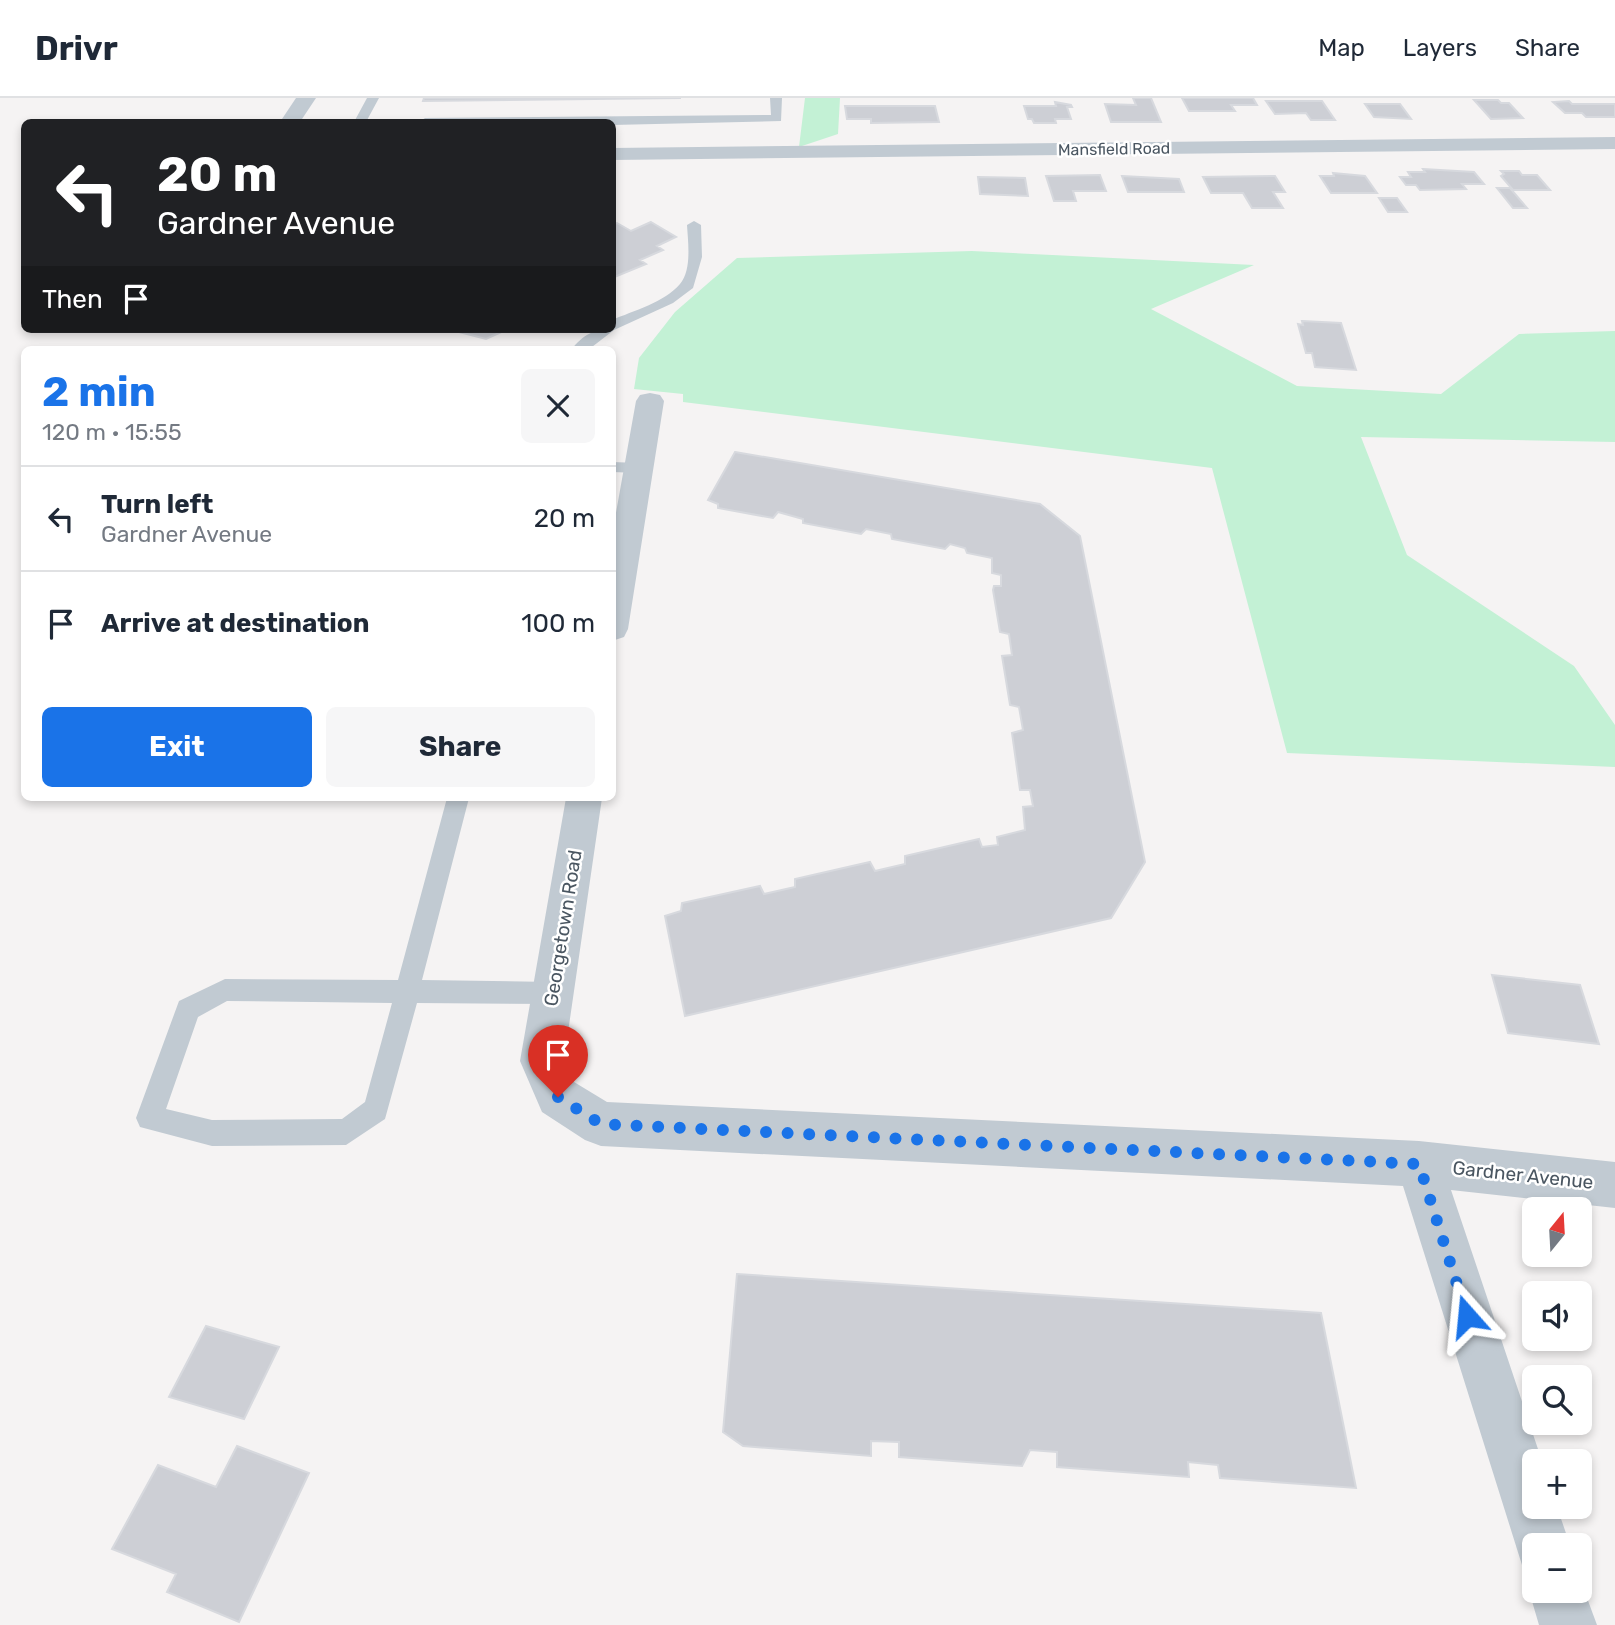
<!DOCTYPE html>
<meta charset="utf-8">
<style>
body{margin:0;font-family:Rubik,sans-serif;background:#f6f6f7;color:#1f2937;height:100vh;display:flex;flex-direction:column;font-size:26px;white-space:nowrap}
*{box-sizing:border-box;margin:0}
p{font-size:23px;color:#747a83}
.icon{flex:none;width:38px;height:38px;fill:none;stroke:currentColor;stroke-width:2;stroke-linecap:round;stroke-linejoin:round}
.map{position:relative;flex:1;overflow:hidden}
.sheet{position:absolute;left:21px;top:248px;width:595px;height:455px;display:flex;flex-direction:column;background:#fff;border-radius:10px;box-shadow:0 4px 10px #0003}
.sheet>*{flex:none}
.guide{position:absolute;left:21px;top:21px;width:595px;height:214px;border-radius:10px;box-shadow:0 4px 10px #0003;background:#202124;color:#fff;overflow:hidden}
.needle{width:46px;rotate:18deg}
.controls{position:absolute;left:1522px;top:1099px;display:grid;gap:14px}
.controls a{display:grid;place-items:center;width:70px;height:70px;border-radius:10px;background:#fff;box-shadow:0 4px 10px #0003;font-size:35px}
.pin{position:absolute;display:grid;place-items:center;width:60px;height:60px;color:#fff;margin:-72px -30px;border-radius:50% 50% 50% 0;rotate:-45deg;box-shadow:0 0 7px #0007}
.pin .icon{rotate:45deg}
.me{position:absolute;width:77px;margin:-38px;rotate:342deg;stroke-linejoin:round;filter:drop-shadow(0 0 5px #0008)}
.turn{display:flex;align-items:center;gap:24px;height:147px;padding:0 21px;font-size:32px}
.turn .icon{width:91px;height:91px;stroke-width:2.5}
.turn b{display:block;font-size:49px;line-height:60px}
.then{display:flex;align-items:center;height:66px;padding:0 21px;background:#0003;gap:14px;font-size:26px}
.round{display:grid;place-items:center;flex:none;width:74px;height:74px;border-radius:10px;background:#f6f6f7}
.overview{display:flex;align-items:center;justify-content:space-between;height:119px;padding:0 21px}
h1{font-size:42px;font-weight:700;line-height:52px;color:#1a73e8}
.cta{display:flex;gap:14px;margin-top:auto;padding:14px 21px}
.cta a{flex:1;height:80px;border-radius:10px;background:#1a73e8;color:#fff;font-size:28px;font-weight:700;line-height:80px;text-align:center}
.cta a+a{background:#f6f6f7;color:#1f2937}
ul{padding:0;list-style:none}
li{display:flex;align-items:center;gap:21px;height:105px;padding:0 21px;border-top:2px solid #e0e1e3}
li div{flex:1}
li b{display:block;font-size:26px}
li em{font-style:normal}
header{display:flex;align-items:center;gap:42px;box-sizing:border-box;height:98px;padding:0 35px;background:#fff;border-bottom:2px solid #e0e1e3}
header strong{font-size:33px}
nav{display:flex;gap:38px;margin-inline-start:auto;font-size:24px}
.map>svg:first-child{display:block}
.green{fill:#c3f1d5}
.building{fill:#cdcfd5;stroke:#d7d9de;stroke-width:2}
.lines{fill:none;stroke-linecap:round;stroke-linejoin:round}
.lane{fill:#c1cad2;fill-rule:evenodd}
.street{fill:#c1cad2;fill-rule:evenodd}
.route{stroke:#1a73e8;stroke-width:12;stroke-dasharray:0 21.6}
.labels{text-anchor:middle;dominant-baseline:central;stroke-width:5;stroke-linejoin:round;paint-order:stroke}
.far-street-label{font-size:16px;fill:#4a5661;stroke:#fff}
.street-label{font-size:19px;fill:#4a5661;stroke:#fff}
</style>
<header>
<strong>Drivr</strong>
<nav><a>Map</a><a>Layers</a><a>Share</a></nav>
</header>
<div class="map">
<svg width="1615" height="1527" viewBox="0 0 1615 1527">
<rect width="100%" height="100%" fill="#f5f3f3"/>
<!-- green -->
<path class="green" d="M805 0H840L838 36 799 49Z
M972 153 1254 167 1151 211 1297 288 1441 296 1519 236 1615 233V344L1361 339 1407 457 1574 568 1615 627V669L1287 655 1212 370 683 304V296L634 291 639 260 675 214 737 160Z"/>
<!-- building -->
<path class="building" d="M424 0H681L423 3Z
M1133 0H1151L1161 24H1111L1105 6 1136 7Z
M1182 0H1253L1257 7H1231L1235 13H1189Z
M1474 2H1498L1501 5H1509L1523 20 1491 21Z
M1266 3H1322L1335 22H1311L1306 15 1275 16Z
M1569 3 1572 6H1615V19H1586L1582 15H1565L1553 4Z
M1055 4 1071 7 1072 9H1067L1071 21H1055L1056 25H1034L1032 21H1028L1024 8H1056Z
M1365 6H1400L1411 21 1374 19Z
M845 8H935L939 24 871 25V21H847Z
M1423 71 1474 74 1484 86H1462L1466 91 1420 92 1416 87H1406L1400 79H1411L1408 74H1425Z
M1501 73H1519L1522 77H1537L1550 92H1513L1501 78 1504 76Z
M1333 75 1365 78 1377 95H1331L1320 78H1334Z
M1100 77 1106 93H1073L1076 103H1054L1046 78Z
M1122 78 1179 81 1184 94H1128Z
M1275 78 1285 94H1273L1283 110H1252L1243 95H1211L1203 79Z
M978 79 1025 80 1028 98 980 96Z
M1497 90H1510L1527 110H1513Z
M1379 100H1397L1407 114H1388Z
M651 124 676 139 657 148 663 152 640 162 646 166 612 180V127L617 125 631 133Z
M1302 223 1341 225 1356 272 1315 269 1312 255H1306L1298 226 1303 227Z
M438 231H508L486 241 459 234 437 233Z
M735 354 1040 406 1080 438 1145 764 1111 820 685 918 665 818 681 813 682 805 760 788 764 796 795 789V781L870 764 875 773 905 766V758L979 741 982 749 998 747 997 739 1025 732 1023 709 1033 708 1030 692H1020L1012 635 1023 632 1019 609 1010 607 1002 558 1012 557 1009 536 1000 534 993 492 994 488H1001V477L992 475V460L967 455 965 450 950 446 945 451 892 441 891 436 866 431 861 436 803 425V421L778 414 773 420 718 410V406L708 402Z
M1492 877 1580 887 1599 946 1508 935Z
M737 1176 1321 1215 1356 1390 1220 1380 1218 1367 1188 1364 1189 1379 1057 1369V1354L1030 1352 1022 1368 899 1359V1344L871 1343V1358L743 1348 723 1334Z
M206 1228 279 1249 244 1321 169 1299Z
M237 1348 309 1375 239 1524 167 1494 176 1476 112 1451 158 1367 216 1389Z"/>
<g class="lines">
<!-- lane -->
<path class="lane" d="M367 0H379L366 24H354Z
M770 0H782L781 23 612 27V24H419L425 20 771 17Z
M694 123 701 127 702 159 693 190 673 205 614 232 588 252H571C583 237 593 231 612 231V222C633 213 665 204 680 186 692 172 688 144 687 127Z
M612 364 639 365 647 370 639 375 612 374Z
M447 700H469L422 882 552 884 561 887 564 895 561 903 552 906 417 905 385 1021 346 1047 212 1048 140 1029 136 1020 179 903 225 881 398 882ZM227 903 392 905 365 1004 342 1021 212 1022 166 1011 198 919Z"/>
<!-- street -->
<path class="street" d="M296 0H316L300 24H280Z
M1615 39V51L612 62V50Z
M650 295 660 297 664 303 628 531 624 539 612 543V437L636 303 640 297Z
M566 700H602L564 962 574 984 607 1004 1419 1043 1615 1064V1110L1451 1092 1542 1363H1535V1409H1557L1570 1447H1535V1472L1522 1467 1403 1088 601 1048 585 1042 542 1014 520 963Z
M1535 1478V1493H1580V1481L1597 1527H1539L1529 1493Z"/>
</g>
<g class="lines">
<!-- route -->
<path class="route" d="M558 999 601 1026 1419 1066 1467 1218"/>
</g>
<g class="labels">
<!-- far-street labels -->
<g class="far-street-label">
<text transform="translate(1114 51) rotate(-1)">Mansfield Road</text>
</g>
<!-- street labels -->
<g class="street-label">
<text transform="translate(563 830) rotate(-81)">Georgetown Road</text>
<text transform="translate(1523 1077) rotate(6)">Gardner Avenue</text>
</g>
</g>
</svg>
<div class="controls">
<a><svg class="needle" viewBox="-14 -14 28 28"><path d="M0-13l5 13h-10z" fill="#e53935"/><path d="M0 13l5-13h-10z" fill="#747a83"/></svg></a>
<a><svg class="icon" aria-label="sound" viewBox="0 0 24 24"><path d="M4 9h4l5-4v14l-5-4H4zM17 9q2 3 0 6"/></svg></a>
<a><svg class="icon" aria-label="search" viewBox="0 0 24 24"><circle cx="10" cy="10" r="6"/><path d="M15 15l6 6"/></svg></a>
<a>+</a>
<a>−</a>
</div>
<div class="pin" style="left:558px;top:999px;background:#d93025"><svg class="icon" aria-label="arrive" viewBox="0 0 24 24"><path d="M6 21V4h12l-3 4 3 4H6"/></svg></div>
<svg class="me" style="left:1467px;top:1218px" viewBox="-20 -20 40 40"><path d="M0-17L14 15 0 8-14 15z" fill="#1a73e8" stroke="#fff" stroke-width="4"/></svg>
<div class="guide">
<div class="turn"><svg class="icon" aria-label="left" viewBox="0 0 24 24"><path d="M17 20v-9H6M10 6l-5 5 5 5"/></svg><div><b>20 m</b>Gardner Avenue</div></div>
<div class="then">Then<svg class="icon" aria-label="arrive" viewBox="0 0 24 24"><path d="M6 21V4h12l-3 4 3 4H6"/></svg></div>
</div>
<section class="sheet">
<div class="overview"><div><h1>2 min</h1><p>120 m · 15:55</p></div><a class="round"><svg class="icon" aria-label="close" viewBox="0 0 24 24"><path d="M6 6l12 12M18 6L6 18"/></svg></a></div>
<ul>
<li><svg class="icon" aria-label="left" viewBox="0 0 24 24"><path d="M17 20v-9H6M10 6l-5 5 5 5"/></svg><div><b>Turn left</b><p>Gardner Avenue</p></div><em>20 m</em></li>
<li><svg class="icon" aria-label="arrive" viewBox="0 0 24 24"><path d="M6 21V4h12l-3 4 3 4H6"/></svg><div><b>Arrive at destination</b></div><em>100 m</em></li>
</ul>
<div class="cta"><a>Exit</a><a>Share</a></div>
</section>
</div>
